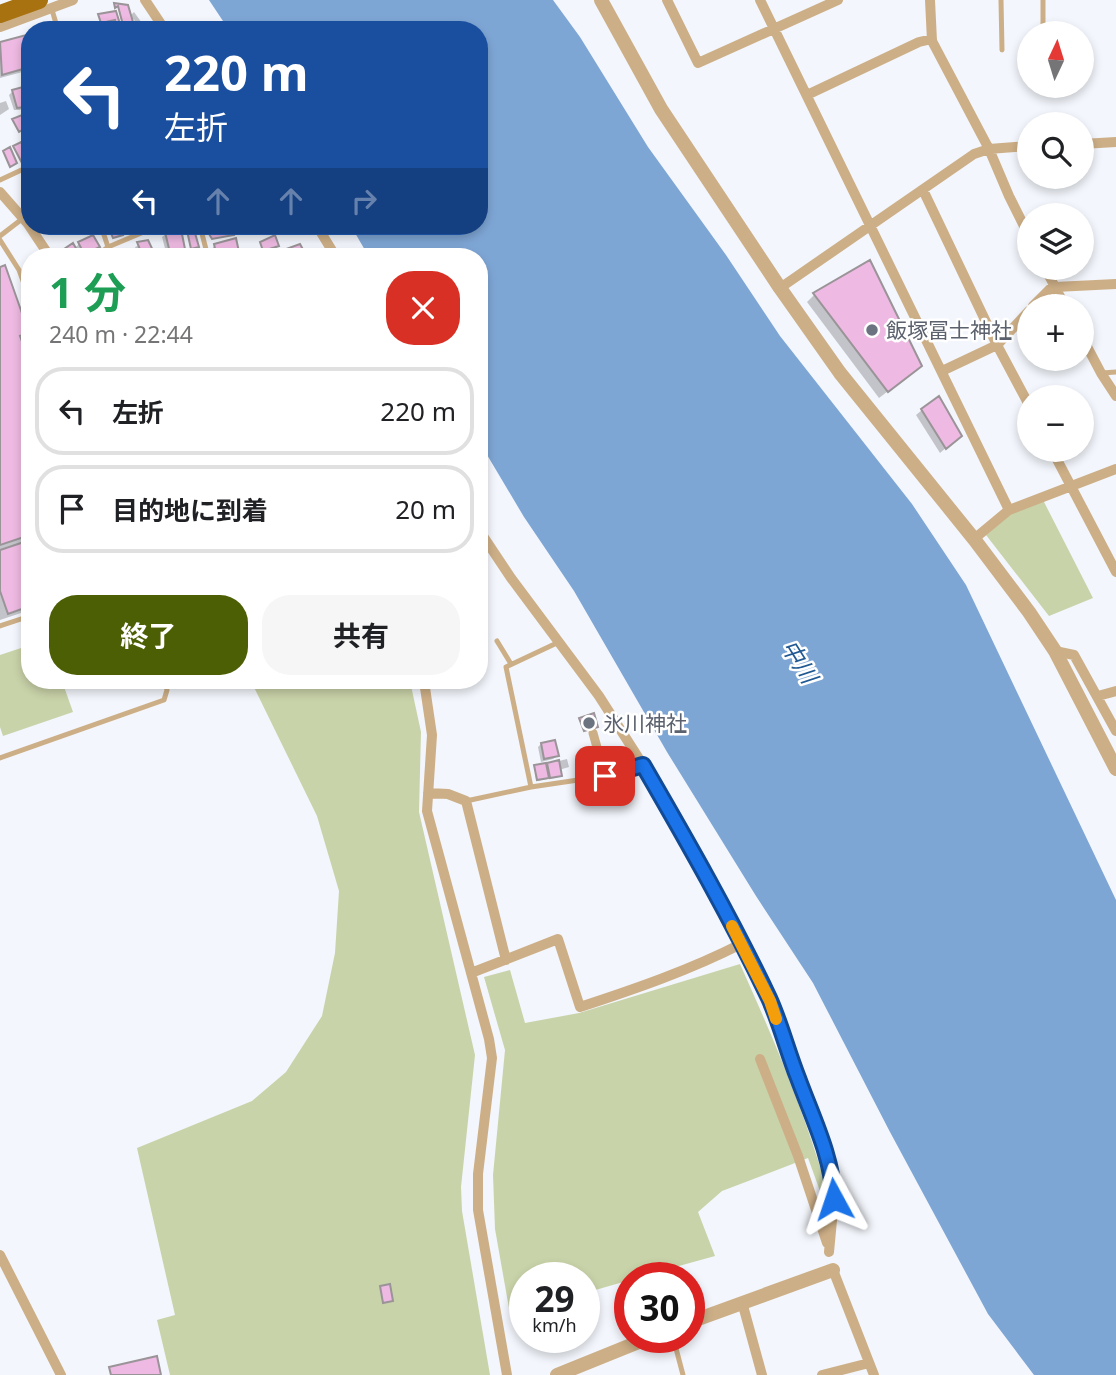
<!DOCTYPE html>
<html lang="ja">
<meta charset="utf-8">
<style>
body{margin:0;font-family:"Noto Sans","Noto Sans JP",sans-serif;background:#f6f6f6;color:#202124;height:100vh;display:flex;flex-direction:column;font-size:26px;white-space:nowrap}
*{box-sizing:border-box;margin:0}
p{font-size:23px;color:#757577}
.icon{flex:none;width:38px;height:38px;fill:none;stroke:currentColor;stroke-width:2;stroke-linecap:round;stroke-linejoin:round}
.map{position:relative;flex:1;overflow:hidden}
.sheet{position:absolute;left:21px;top:248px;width:467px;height:441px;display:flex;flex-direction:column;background:#fff;border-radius:28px;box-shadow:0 4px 10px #0003}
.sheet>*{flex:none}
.hud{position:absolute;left:21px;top:21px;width:467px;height:214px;border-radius:28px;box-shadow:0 4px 10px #0003;background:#1a4fa0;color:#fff;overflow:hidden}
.needle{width:46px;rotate:4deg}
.buttons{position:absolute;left:1017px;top:21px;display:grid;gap:14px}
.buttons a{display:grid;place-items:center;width:77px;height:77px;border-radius:50%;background:#fff;box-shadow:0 4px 10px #0003;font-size:35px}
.speed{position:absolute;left:509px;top:1262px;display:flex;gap:14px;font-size:35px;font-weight:700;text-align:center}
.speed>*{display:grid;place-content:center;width:91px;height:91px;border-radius:50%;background:#fff;box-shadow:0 4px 10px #0003;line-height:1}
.speed small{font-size:18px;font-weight:400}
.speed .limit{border:10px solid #d22;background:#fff;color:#111}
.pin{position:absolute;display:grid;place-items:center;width:60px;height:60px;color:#fff;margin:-30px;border-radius:14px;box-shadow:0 4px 10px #0006}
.me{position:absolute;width:77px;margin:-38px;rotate:355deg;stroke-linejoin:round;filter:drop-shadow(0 0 5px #0008)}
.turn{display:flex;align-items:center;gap:24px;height:147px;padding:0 28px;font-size:32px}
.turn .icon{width:91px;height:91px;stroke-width:2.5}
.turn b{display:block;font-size:49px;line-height:60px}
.lanes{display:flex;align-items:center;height:66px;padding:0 28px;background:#0003;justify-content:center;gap:35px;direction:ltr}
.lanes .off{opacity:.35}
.round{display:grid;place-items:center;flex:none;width:74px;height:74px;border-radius:28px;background:#f6f6f6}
.head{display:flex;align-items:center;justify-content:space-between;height:119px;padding:0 28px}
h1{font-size:42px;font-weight:700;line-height:52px;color:#1e9e55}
.cta{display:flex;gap:14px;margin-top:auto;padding:14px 28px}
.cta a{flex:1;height:80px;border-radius:28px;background:#4c5f04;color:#fff;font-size:28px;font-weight:700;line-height:80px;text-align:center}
.cta a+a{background:#f6f6f6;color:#202124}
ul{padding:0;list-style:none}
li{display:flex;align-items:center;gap:21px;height:88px;margin:0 14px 10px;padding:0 14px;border:4px solid #e0e0e0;border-radius:28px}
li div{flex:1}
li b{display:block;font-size:26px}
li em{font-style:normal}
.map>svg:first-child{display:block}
.green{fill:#c9d3a9}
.water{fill:#7ea6d5}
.shadow{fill:#0003}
.building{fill:#eeb9e2;stroke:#9a9498;stroke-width:2}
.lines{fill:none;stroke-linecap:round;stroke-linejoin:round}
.service{stroke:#cdaf87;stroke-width:5}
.pedestrian{stroke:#cdaf87;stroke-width:9}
.minor{stroke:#cdaf87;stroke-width:10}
.tertiary{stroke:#cdaf87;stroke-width:14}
.primary{stroke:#a7720f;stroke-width:18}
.route-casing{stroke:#114b97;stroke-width:18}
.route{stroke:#1a73e8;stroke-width:12}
.slow{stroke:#f59e0b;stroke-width:12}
.worship-dot{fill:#6b7280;stroke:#fff;stroke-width:2.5}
.labels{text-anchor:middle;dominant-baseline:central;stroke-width:5;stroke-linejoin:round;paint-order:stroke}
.worship-label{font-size:21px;fill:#5b616d;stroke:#fff;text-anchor:start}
.water-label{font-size:23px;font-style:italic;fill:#215993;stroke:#fff}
</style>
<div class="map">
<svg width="1116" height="1375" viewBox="0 0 1116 1375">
<rect width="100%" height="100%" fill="#f3f6fc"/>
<!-- green -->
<path class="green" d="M1043 500 1093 598 1049 616 986 535 1010 513Z
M30 645V681H62L73 712 3 736 0 727V655Z
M251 681H410L421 732 419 812 475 1055 461 1187 462 1211 490 1375H170L157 1320 175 1315 137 1148 252 1101 286 1072 322 1016 335 953 339 891 317 816Z
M740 964C772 1035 803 1108 825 1183L820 1191 808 1158 722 1191 698 1212 715 1256 639 1277 630 1278V1280L585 1293 584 1278H525V1310L510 1314 495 1229 493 1175 505 1050 484 977 510 970 525 1023 579 1013Z"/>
<!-- water -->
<path class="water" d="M209 0H553L580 37 648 147 726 255 780 336 912 504 966 585 1116 900V1375H1034L988 1314 890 1132 813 983 756 896 667 752 574 591 524 517 480 443V257H369L351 226H480V30H229Z"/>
<!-- shadow -->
<path class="shadow" d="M118 6 127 7 129 17 134 12 147 30H121L136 26 134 19 130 23 122 25Z
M81 23 83 30H67L68 27Z
M111 26 112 30H99L101 28Z
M30 36V70L0 78V44Z
M30 87V102L20 110H14L9 95 12 92Z
M6 101 9 109 0 115V103Z
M203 226H229L205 232Z
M166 234 183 248 167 256 162 237Z
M147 242 154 257H139L135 247Z
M79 244 98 247 79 257H69L64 251 72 246 74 249Z
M215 245 238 251 234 255H230L228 253 213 255 212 249Z
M299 246 305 257H285L283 254 286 251Z
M252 249 255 257H245L243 251Z
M125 250 129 257H112L113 255Z
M279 252 281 257H268Z
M870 263 912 373 879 398 807 302 814 295Z
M0 269 27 332 19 340 30 370V610L0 620Z
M922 410 954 441 940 453 916 415Z
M541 744 557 756 553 759 541 762 538 747Z
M567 759 569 767 559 770V777L536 781 535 767Z"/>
<!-- building -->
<path class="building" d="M114 3 128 5 133 22 123 25 118 6 115 8Z
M116 11 120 24 116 26 115 20 101 23 98 14Z
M30 34V67L2 75 0 42Z
M30 85V104L25 107 17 108 12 90Z
M27 113 30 126 19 132 12 119Z
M21 142 29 159 22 163 13 146Z
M10 147 17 163 10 167 3 151Z
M108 226H119L123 235 113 238Z
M186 226H193L199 247 191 249Z
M181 229 185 249 170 253 165 232Z
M232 229 234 235 212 239 209 234Z
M93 235 100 247 84 254 78 242Z
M275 235 279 246 263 251 260 242Z
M236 238 239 252 233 253 231 250 216 253 214 244Z
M148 240 156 257H143L137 242Z
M73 243 81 257H70L64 249Z
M300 244 307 257H289L286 249Z
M870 260 922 366 888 392 813 293Z
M5 265 29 333 20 336 30 364V535L0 545V267Z
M939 396 962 436 946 449 921 409Z
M30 540V606L8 614 0 591V550Z
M594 713 598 727 584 731 579 718Z
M555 740 559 756 544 759 541 743Z
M559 760 562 776 550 778 547 763Z
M546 763 549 778 537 780 534 765Z
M390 1284 393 1301 383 1303 380 1286Z
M157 1356 161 1375H111L109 1367Z"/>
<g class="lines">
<!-- service -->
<path class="service" d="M1001 0 1002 50
M1043 0V33
M52 10 58 30
M0 180 30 166
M101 226 108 247V257
M200 226 208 257
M0 236 22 219
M0 240 19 270 30 300
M95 257 108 247 158 226
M1102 373 1116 372
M0 626 30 616
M497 641 511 664
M0 758 164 700 167 690 164 681
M531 787 506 667 559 642
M466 801 531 787 605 776 643 765
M673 1337 683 1375"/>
<!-- pedestrian -->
<path class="pedestrian" d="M593 733 605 776"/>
<!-- minor -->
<path class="minor" d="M145 0 165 30
M667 0 698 63 838 0
M760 0 1009 510
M930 0 932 41 989 149 1009 196 1029 236
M0 27 73 0
M807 95 919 42 932 39
M1082 144 1116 142
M923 190 997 345 1029 405
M0 192 28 224 50 257
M317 226 336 257
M1045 268 1065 306
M1055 287 1116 284
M780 288 974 154 989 149 1029 146
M1033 306 1054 285
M1082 337 1101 373 1116 396
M942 371 997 345 1029 311
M1052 450 1116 572
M480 526 483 536 511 578 599 696 643 765 694 855 770 1001 784 1042 831 1168 834 1199 829 1252
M974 539 1009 510 1116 469
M1055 651 1074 655 1116 731
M424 681 432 735 427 811 489 1039 492 1058 478 1174V1210L507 1375
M1098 696 1116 691
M428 793 448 794 466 801 506 960
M471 973 558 939 580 1007C635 989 690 970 741 944
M760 1059 798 1156 827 1243
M0 1255 61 1375
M833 1270 874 1375
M742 1302 762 1375
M822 1375 869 1363"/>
<!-- tertiary -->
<path class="tertiary" d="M601 0 661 109 780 288 840 373 974 539 1029 612 1055 651 1116 769
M690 1322 833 1270
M557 1375 651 1337"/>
<!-- primary -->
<path class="primary" d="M0 14 39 0"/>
</g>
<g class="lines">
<!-- route casing -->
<g class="route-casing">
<path id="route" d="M605 776 643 765C687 841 731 918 769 998 780 1022 788 1053 798 1078 813 1119 832 1156 834 1199"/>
</g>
<!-- route -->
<use href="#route" class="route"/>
<!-- slow -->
<path class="slow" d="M732 926 770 1001 776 1019"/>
</g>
<!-- markers -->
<g class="worship-dot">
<circle cx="872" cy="330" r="7"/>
<circle cx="589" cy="723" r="7"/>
</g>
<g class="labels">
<!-- worship labels -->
<g class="worship-label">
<text x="886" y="330">飯塚冨士神社</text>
<text x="603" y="723">氷川神社</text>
</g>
<!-- water labels -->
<g class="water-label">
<text transform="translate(800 661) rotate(58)">中川</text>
</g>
</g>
</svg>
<div class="buttons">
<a><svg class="needle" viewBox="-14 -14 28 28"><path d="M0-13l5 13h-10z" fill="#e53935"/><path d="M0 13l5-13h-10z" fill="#757577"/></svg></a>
<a><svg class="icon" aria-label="search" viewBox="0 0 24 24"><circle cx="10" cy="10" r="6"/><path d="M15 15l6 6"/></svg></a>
<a><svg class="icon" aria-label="layers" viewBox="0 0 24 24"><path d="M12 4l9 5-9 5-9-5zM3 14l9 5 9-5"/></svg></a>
<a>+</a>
<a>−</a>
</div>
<div class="speed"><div>29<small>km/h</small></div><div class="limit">30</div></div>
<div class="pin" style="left:605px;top:776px;background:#d93025"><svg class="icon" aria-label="arrive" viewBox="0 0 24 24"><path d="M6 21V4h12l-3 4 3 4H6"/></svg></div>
<svg class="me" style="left:834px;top:1199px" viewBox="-20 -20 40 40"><path d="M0-17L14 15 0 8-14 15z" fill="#1a73e8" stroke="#fff" stroke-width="4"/></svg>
<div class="hud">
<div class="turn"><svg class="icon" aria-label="left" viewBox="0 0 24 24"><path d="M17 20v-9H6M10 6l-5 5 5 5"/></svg><div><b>220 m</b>左折</div></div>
<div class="lanes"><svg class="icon" aria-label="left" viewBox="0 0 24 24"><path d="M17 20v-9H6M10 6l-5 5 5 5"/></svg><svg class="icon off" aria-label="ahead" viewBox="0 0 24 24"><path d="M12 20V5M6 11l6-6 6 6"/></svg><svg class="icon off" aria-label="ahead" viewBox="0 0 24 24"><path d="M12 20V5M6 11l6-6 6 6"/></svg><svg class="icon off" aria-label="right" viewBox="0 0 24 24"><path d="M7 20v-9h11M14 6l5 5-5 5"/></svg></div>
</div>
<section class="sheet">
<div class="head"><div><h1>1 分</h1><p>240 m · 22:44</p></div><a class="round" style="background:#d93025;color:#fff"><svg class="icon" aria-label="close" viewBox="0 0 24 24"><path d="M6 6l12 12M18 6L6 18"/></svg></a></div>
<ul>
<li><svg class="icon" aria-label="left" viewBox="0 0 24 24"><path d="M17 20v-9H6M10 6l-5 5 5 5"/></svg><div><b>左折</b></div><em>220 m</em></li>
<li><svg class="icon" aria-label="arrive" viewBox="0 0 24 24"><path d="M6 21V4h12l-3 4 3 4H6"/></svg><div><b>目的地に到着</b></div><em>20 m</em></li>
</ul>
<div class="cta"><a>終了</a><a>共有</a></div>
</section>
</div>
